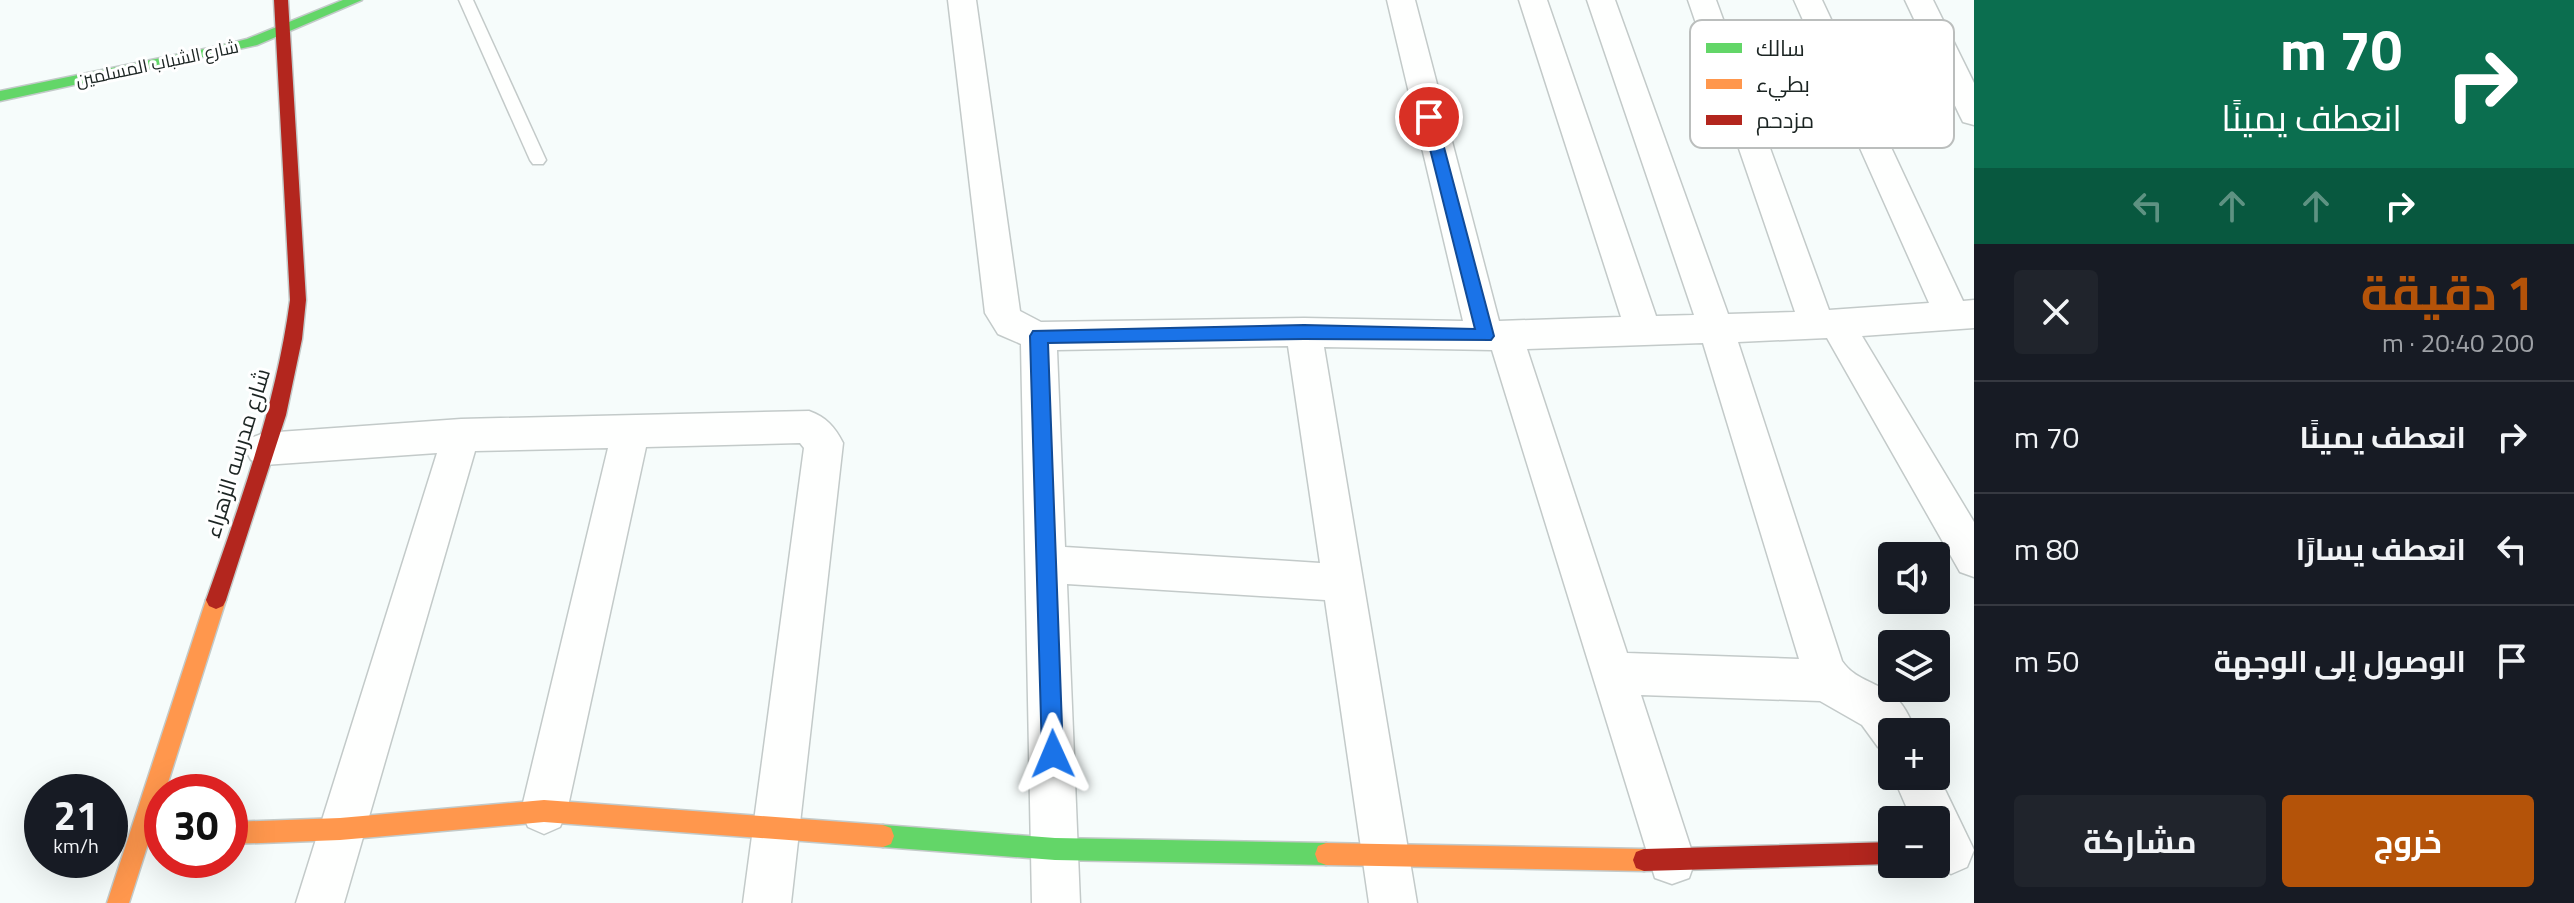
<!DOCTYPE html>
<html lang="ar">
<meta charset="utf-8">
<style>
body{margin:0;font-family:"Titillium Web",Cairo,sans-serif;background:#20242c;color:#f1f3f6;direction:rtl;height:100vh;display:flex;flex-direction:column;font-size:30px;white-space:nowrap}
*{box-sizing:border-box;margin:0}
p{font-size:26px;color:#9ea1a6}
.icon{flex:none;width:44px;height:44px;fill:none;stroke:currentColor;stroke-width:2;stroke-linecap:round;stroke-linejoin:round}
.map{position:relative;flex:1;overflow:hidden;direction:ltr}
.sheet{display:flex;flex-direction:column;background:#171b24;width:600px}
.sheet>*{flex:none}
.hud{background:#0b6e4f;color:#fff;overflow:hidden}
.controls{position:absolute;left:1878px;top:542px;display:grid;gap:16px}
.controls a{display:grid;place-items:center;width:72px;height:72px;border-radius:8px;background:#171b24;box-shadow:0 8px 32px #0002;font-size:40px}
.speed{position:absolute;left:24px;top:774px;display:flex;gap:16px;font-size:40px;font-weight:700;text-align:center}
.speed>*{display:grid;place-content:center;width:104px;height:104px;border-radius:50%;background:#171b24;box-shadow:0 8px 32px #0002;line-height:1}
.speed small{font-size:20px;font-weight:400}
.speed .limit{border:12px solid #d22;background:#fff;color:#111}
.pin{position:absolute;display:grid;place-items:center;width:68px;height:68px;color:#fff;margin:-34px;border:4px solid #fff;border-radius:50%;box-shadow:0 2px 8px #0007}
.me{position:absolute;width:88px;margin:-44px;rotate:359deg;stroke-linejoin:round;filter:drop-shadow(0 0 6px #0008)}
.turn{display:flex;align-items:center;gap:28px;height:168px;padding:0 40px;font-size:36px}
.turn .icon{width:104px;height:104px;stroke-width:2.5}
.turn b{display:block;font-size:56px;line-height:68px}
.lanes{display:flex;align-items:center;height:76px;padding:0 40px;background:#0003;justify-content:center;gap:40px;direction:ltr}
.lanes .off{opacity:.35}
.round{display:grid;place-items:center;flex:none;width:84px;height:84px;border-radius:8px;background:#20242c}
.headline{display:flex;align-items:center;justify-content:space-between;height:136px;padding:0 40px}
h1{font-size:48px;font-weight:700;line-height:60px;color:#b45309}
.action{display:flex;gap:16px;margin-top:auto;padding:16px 40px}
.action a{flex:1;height:92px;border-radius:8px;background:#b45309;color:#fff;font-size:32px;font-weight:700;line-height:92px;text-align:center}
.action a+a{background:#20242c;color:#f1f3f6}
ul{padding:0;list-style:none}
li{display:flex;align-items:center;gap:24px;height:112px;padding:0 40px;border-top:2px solid #363941}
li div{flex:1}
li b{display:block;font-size:30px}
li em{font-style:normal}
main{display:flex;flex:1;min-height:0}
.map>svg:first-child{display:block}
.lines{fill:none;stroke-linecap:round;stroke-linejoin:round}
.lane-casing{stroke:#c3cac9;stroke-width:3}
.street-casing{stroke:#c3cac9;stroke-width:3}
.fast-casing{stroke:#c3cac9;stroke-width:3}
.slow-casing{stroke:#c3cac9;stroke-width:3}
.jam-casing{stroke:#c3cac9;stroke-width:3}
.lane{fill:#fefffe;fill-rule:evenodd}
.street{fill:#fefffe;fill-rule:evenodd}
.fast{fill:#63d668;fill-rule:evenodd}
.slow{fill:#ff974d;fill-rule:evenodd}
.jam{fill:#b3261e;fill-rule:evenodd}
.route{fill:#1a73e8;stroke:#114b97;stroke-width:2}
.labels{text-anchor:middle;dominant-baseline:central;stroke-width:6;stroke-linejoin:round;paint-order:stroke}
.far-street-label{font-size:18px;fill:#1c2523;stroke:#fff}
.street-label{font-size:22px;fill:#1c2523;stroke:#fff}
.key{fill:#fff;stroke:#bbbebd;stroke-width:2}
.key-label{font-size:22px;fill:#1c2523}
</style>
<main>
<section class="sheet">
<div class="hud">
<div class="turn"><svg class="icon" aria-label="right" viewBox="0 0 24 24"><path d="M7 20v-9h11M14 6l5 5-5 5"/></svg><div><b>70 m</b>انعطف يمينًا</div></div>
<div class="lanes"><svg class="icon off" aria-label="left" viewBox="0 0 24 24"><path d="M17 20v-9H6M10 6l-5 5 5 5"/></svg><svg class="icon off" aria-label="ahead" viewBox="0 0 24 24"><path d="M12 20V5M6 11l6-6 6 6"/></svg><svg class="icon off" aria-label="ahead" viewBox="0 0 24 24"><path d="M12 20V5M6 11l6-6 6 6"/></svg><svg class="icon" aria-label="right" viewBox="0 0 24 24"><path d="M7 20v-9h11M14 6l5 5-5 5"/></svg></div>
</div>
<div class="headline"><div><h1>1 دقيقة</h1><p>200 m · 20:40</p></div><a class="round"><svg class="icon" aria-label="close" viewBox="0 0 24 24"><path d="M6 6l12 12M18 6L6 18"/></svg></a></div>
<ul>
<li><svg class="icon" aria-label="right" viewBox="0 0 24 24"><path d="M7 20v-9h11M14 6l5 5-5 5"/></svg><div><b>انعطف يمينًا</b></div><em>70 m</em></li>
<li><svg class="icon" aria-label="left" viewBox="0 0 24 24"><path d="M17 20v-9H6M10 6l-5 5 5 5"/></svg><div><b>انعطف يسارًا</b></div><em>80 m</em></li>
<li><svg class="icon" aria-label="arrive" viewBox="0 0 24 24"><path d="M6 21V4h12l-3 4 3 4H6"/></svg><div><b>الوصول إلى الوجهة</b></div><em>50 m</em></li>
</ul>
<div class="action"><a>خروج</a><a>مشاركة</a></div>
</section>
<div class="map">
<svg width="1974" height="903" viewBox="0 0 1974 903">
<rect width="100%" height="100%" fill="#f6fcfb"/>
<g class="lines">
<!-- lane casing -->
<g class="lane-casing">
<path id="lane" d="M459 0H473L546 160 543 164H533L530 160Z"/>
</g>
<!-- street casing -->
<g class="street-casing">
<path id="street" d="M948 0H976L1020 311 1041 322 1304 318 1463 321 1387 0H1415L1499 321 1621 317 1519 0H1547L1656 316 1694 315 1587 0H1615L1728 314 1795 312 1688 0H1716L1829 310 1929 303 1794 0H1822L1963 301 1974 300V328L1862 336 1974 522V577L1960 572 1827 338 1738 342 1842 661C1855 680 1874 681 1891 694 1904 703 1910 718 1916 732H1892V753L1878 747 1862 725 1820 701 1641 695 1695 861 1689 878 1672 884 1655 878 1492 350 1324 347 1417 903H1369L1325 600 1067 584 1080 903H1032L1021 344 998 334 985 313ZM1703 343 1799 659 1627 653 1527 349ZM1288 346 1320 563 1065 547 1057 350Z
M1905 0H1933L1974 83V125L1963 122 1959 114Z
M809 411C826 417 835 427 843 443L791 903H743L804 448 800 443 646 447 567 811 560 827 544 834 528 827 521 811 608 448 475 451 344 903H296L437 453 264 465 251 460 245 449 251 438 264 433 461 419Z
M1936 771 1974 850 1967 867 1951 874 1933 864H1936V820H1912L1893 776H1936Z"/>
</g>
<!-- fast casing -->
<g class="fast-casing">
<path id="fast" d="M343 0H362L257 45 0 101V91L219 46 247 39Z
M883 825 1055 838 1326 843 1334 846 1337 854 1334 862 1326 865 1055 860 883 847 875 844 872 836 875 828Z"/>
</g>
<!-- slow casing -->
<g class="slow-casing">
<path id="slow" d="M216 591 223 594 226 600 165 792H162V800L129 903H107L206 600 209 594Z
M544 800 883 825 891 828 894 836 891 844 883 847 544 822 340 840 230 844V822L340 818Z
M1326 843 1644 849 1652 852 1655 860 1652 868 1644 871 1326 865 1318 862 1315 854 1318 846Z"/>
</g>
<!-- jam casing -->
<g class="jam-casing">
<path id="jam" d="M274 0H288L306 300 302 339 286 415 226 600 223 606 216 609 209 606 206 600C241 501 276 404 290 300Z
M1892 842V864L1644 871 1636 868 1633 860 1636 852 1644 849Z"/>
</g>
<!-- lane -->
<use href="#lane" class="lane"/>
<!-- street -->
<use href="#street" class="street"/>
<!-- fast -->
<use href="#fast" class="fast"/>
<!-- slow -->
<use href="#slow" class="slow"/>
<!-- jam -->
<use href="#jam" class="jam"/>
</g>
<!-- route -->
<path class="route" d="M1429 112 1436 117 1494 336 1491 340 1304 339 1048 343 1063 754 1060 761 1053 764 1045 761 1042 754 1030 336 1033 331 1304 325 1475 329 1422 117Z"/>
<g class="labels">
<!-- far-street labels -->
<g class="far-street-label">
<text transform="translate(157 63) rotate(-12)">شارع الشباب المسلمين</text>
</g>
<!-- street labels -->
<g class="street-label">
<text transform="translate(237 453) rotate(-73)">شارع مدرسه الزهراء</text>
</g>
</g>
<!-- legend -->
<rect x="1690" y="20" width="264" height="128" rx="12" class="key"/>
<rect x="1706" y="43" width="36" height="10" fill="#63d668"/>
<rect x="1706" y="79" width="36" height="10" fill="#ff974d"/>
<rect x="1706" y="115" width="36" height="10" fill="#b3261e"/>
<g class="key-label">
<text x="1756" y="56">سالك</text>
<text x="1756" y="92">بطيء</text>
<text x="1756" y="128">مزدحم</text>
</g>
</svg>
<div class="controls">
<a><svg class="icon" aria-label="sound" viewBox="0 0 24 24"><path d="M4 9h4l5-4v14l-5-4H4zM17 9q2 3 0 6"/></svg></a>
<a><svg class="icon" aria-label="layers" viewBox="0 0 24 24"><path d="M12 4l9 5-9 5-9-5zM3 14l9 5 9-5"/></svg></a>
<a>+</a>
<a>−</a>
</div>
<div class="speed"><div>21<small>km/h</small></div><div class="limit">30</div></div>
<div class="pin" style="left:1429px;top:117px;background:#d93025"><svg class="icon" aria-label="arrive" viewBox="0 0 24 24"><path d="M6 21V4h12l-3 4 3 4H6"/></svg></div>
<svg class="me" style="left:1053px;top:754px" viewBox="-20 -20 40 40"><path d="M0-17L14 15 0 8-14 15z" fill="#1a73e8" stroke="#fff" stroke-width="4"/></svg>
</div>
</main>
